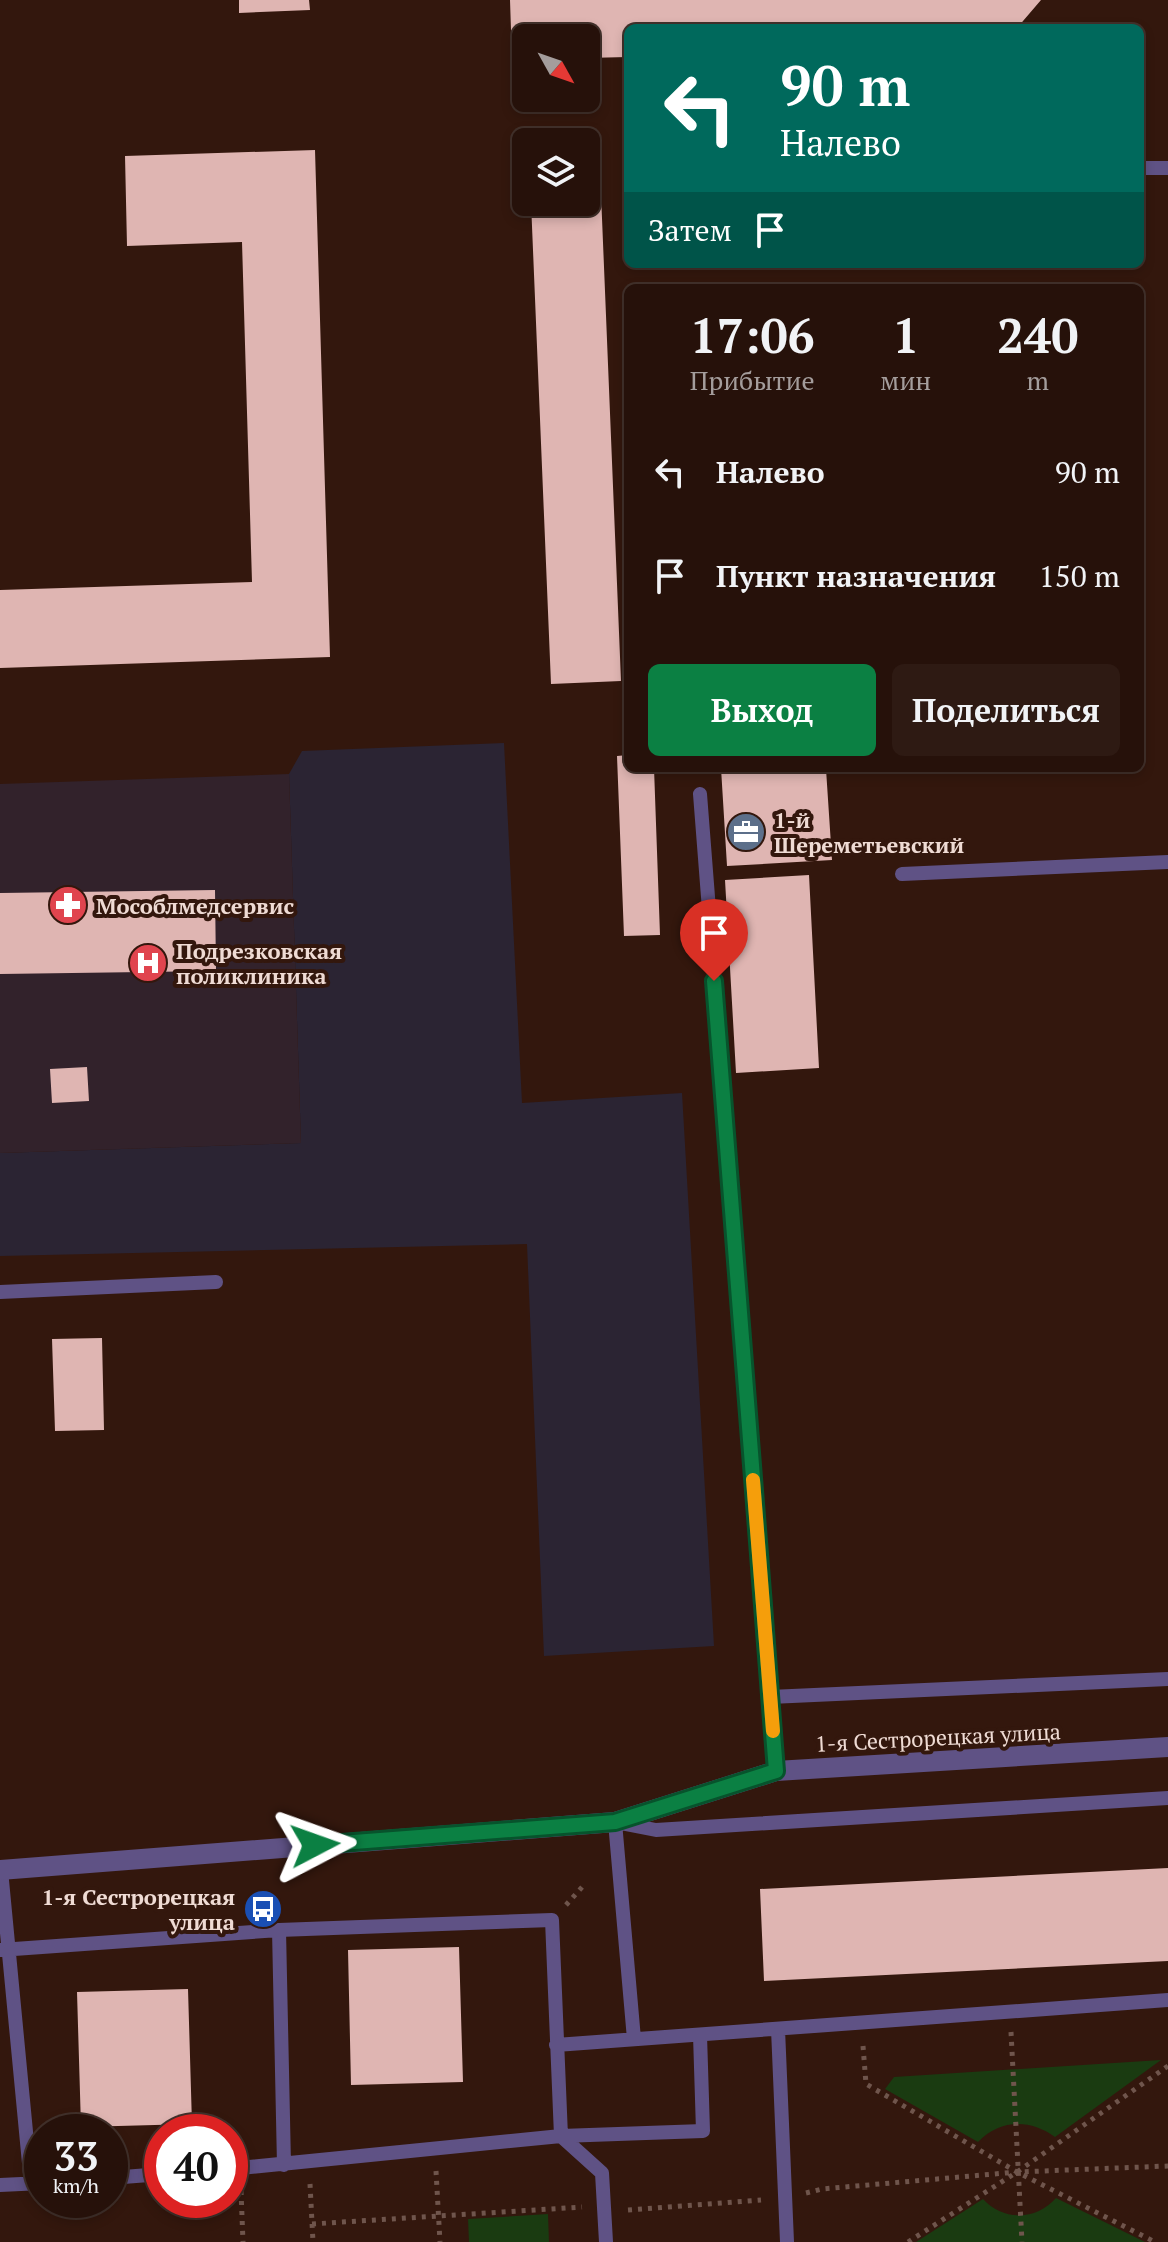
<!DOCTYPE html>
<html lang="ru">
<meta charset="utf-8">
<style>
body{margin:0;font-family:"PT Serif",serif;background:#2e1a13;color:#f1f3f6;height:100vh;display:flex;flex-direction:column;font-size:30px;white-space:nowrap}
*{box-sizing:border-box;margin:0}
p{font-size:26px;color:#a49d9c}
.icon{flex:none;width:44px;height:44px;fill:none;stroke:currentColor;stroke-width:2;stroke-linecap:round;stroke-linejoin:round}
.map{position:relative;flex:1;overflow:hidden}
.side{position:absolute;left:624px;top:284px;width:520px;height:488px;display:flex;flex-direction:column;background:#26110a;border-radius:12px;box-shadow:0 4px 12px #0003,0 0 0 2px #42312b}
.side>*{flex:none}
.hud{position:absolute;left:624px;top:24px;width:520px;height:244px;border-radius:12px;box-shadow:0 4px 12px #0003,0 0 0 2px #42312b;background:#00695c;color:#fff;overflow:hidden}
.needle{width:52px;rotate:130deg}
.fabs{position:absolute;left:512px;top:24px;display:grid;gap:16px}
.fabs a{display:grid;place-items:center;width:88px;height:88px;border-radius:12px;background:#26110a;box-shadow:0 4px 12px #0003,0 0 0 2px #42312b;font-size:40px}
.speed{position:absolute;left:24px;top:2114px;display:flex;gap:16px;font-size:40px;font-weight:700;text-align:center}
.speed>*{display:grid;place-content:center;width:104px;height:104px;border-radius:50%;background:#26110a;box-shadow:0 4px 12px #0003,0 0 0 2px #42312b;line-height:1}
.speed small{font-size:20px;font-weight:400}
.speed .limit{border:12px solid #d22;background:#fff;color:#111}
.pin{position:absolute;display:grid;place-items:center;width:68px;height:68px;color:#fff;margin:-82px -34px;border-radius:50% 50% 50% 0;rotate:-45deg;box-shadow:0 0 8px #0007}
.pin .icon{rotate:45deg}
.me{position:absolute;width:88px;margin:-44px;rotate:86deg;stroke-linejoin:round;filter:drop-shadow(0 0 6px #0008)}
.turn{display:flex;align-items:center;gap:28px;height:168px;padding:0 24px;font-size:36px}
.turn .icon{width:104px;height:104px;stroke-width:2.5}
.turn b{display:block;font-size:56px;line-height:68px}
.then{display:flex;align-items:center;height:76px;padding:0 24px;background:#0003;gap:16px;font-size:30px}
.eta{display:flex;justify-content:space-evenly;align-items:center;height:136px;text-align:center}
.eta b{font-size:48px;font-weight:800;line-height:56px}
.action{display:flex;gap:16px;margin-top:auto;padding:16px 24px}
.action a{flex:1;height:92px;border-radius:12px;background:#0b8043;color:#fff;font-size:32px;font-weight:800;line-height:92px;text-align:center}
.action a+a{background:#2e1a13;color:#f1f3f6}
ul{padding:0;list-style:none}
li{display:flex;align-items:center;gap:24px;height:104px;padding:0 24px}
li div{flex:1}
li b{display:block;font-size:30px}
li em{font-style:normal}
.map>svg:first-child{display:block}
.industrial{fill:#2b2433}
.medical{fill:#32222b}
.green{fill:#1a3b11}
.building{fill:#dfb5b2}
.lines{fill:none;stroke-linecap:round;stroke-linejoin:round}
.path{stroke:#6f554c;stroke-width:5;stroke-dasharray:4 6;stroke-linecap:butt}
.service{stroke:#5f5285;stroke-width:14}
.tertiary{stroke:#5f5285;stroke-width:20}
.route-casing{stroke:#07532c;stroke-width:20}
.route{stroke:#0b8043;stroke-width:14}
.slow{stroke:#f59e0b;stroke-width:14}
.labels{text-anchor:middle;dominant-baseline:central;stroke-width:8;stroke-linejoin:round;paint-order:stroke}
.poi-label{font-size:22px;font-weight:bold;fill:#efdbd4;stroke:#33170d;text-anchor:start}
.street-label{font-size:22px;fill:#efdbd4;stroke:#33170d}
</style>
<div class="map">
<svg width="1168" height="2242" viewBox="0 0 1168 2242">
<rect width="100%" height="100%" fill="#33170d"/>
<!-- industrial -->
<path class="industrial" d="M504 743 522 1103 682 1093 714 1646 544 1656 527 1244 0 1256V1153L301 1143 289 774 302 751Z"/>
<!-- medical -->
<path class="medical" d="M289 774 301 1143 0 1153V784Z"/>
<!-- green -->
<path class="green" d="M1161 2060 1055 2137C1030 2119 1000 2119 978 2142L885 2089 894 2077Z
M1056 2198 1145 2242H916L983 2199C1003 2221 1036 2221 1056 2198Z
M548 2214 549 2242H469L468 2219Z"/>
<!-- building -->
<path class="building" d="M239 0H309L310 10 239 13Z
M510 0H1041L1017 28H628V57L586 58V38H526V60L512 61Z
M586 145H599L621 681 551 684 531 202H586Z
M315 150 330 657 0 668V590L252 582 242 242 127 246 125 156Z
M628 755V768H654L660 935 624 936 617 756Z
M721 768H799L800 770 826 769 832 860 727 866Z
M809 875 819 1068 736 1073 725 880Z
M215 890 216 971 0 974V893Z
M87 1067 89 1101 52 1103 50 1069Z
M102 1338 104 1430 55 1431 52 1339Z
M1168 1868V1961L764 1981 760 1889Z
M459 1947 463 2082 351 2085 348 1950Z
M188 1989 192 2124 81 2127 77 1992Z"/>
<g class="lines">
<!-- path -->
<path class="path" d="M566 1905 584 1885
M1011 2032 1022 2242
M863 2046 866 2084 1017 2172 1155 2242
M436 2171 440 2242
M310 2184 313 2242
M241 2191 243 2242
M806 2193 822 2189 1017 2172 1168 2166
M628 2210 761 2200
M312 2224 582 2207
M908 2242 1017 2172 1168 2066"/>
<!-- service -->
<path class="service" d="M1140 168H1168
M700 794 776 1771
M902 874 1168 862
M0 1292 216 1282
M770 1697 1168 1679
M1 1870 31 2184
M279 1930 284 2165
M0 1950 279 1930 552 1920 561 2136 602 2173 606 2242
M778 2029 787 2242
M634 2039 615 1822 656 1830 1168 1798
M556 2045 1168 2000
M230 2169 561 2136 703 2131 700 2035
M110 2178 162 2174
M0 2185 42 2183"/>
<!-- tertiary -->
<path class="tertiary" d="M0 1870 615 1822 776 1771 1168 1747"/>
</g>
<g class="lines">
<!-- route casing -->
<g class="route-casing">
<path id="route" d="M315 1845 615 1822 776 1771 714 981"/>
</g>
<!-- route -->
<use href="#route" class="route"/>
<!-- slow -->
<path class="slow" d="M753 1480 773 1731"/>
</g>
<!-- icons -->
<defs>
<g id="office-disc" transform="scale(2)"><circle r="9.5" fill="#5c6f8a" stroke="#33170d"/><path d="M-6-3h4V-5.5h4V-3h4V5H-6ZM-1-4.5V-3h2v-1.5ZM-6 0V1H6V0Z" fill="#fff"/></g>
<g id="pharmacy-disc" transform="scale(2)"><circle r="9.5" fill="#e0444e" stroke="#33170d"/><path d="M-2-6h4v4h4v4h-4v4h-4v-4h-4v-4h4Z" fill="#fff"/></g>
<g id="hospital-disc" transform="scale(2)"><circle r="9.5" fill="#e0444e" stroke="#33170d"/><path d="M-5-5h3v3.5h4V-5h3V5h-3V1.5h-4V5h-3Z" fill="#fff"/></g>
<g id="bus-disc" transform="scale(2)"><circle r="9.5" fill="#1a4fb4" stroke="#33170d"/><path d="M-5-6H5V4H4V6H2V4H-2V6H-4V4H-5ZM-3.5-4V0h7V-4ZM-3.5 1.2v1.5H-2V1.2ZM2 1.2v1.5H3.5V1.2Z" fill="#fff"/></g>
</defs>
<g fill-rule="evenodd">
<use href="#office-disc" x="746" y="832"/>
<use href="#pharmacy-disc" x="68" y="905"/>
<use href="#hospital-disc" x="148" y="963"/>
<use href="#bus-disc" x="263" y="1909"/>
</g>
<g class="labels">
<!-- poi labels -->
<g class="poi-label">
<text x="774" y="819">1-й<tspan x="774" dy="25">Шереметьевский</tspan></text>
<text x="96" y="905">Мособлмедсервис</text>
<text x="176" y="950">Подрезковская<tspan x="176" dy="25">поликлиника</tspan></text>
<text x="235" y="1896" text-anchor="end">1-я Сестрорецкая<tspan x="235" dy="25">улица</tspan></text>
</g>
<!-- street labels -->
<g class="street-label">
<text transform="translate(938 1737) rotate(-3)">1-я Сестрорецкая улица</text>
</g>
</g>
</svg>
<div class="fabs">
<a><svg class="needle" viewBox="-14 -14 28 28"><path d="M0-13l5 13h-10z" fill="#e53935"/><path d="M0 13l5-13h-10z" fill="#a49d9c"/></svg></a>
<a><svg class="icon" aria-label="layers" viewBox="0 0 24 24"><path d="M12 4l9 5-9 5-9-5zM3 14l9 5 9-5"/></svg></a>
</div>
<div class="speed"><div>33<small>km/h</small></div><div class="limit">40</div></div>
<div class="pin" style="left:714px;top:981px;background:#d93025"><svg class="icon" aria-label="arrive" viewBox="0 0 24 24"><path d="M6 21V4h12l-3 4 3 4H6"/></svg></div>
<svg class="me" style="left:315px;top:1845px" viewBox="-20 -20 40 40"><path d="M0-17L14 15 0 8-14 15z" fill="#0b8043" stroke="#fff" stroke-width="4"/></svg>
<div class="hud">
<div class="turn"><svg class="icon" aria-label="left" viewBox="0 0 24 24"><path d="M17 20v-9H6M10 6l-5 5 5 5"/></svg><div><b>90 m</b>Налево</div></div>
<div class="then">Затем<svg class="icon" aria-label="arrive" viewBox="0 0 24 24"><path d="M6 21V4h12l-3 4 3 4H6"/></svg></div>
</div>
<section class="side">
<div class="eta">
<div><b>17:06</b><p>Прибытие</p></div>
<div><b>1</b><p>мин</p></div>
<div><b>240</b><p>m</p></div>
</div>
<ul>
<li><svg class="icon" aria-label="left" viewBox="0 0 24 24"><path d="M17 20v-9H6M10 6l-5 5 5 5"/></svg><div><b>Налево</b></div><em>90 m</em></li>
<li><svg class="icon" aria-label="arrive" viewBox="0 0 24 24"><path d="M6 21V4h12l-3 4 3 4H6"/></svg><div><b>Пункт назначения</b></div><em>150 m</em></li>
</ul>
<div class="action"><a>Выход</a><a>Поделиться</a></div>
</section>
</div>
